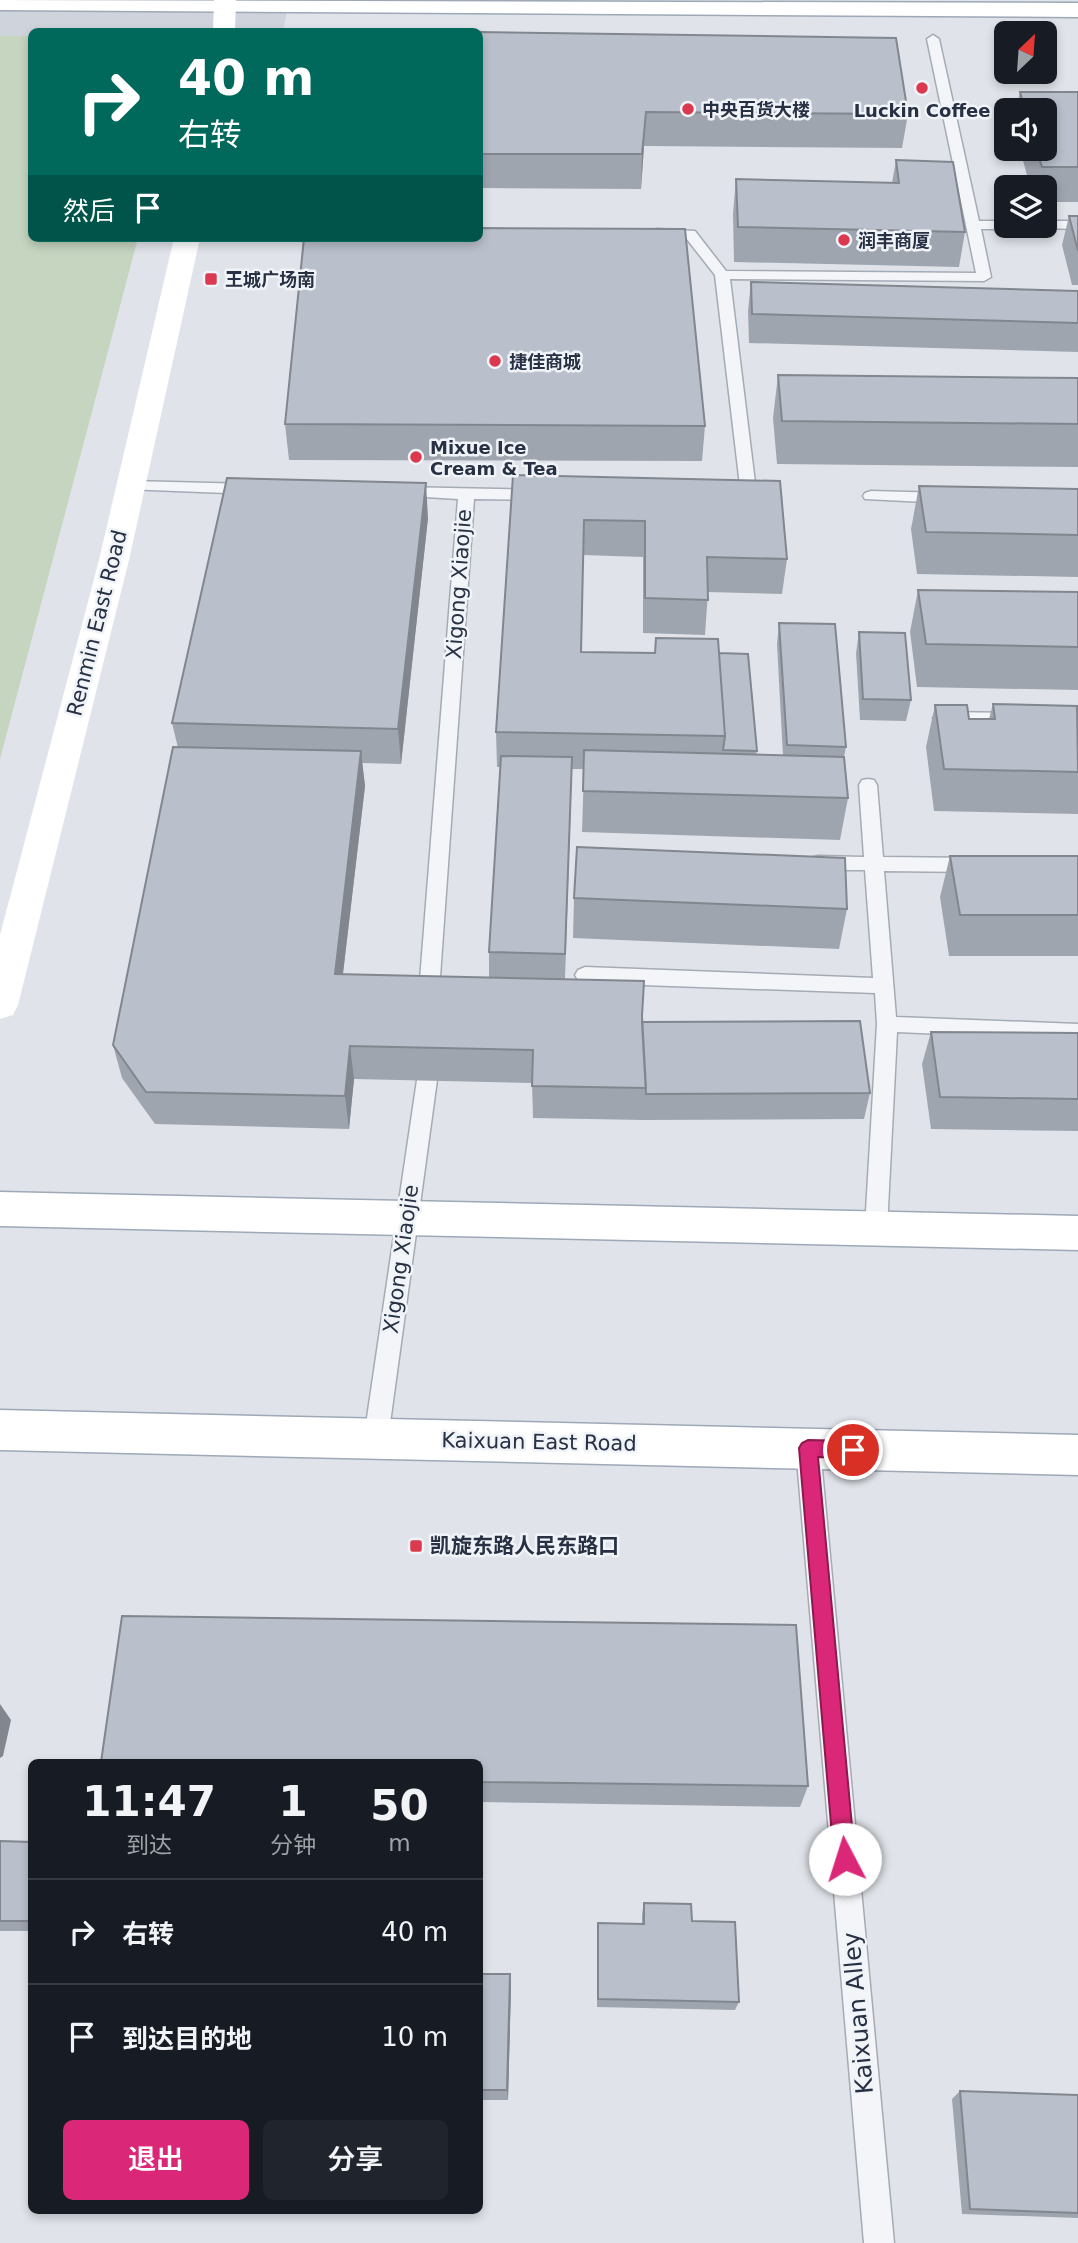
<!DOCTYPE html>
<html lang="zh">
<meta charset="utf-8">
<style>
body{margin:0;font-family:"DejaVu Sans","Noto Sans SC",sans-serif;background:#20242c;color:#f1f3f6;height:100vh;display:flex;flex-direction:column;font-size:26px;white-space:nowrap}
*{box-sizing:border-box;margin:0}
p{font-size:23px;color:#9ea1a6}
.icon{flex:none;width:38px;height:38px;fill:none;stroke:currentColor;stroke-width:2;stroke-linecap:round;stroke-linejoin:round}
.map{position:relative;flex:1;overflow:hidden}
.side{position:absolute;left:28px;top:1759px;width:455px;height:455px;display:flex;flex-direction:column;background:#171b24;border-radius:10px;box-shadow:0 4px 10px #0003}
.side>*{flex:none}
.hud{position:absolute;left:28px;top:28px;width:455px;height:214px;border-radius:10px;box-shadow:0 4px 10px #0003;background:#00695c;color:#fff;overflow:hidden}
.needle{width:46px;rotate:25deg}
.fabs{position:absolute;left:994px;top:21px;display:grid;gap:14px}
.fabs a{display:grid;place-items:center;width:63px;height:63px;border-radius:10px;background:#171b24;box-shadow:0 4px 10px #0003;font-size:35px}
.pin{position:absolute;display:grid;place-items:center;width:60px;height:60px;color:#fff;margin:-30px;border:4px solid #fff;border-radius:50%;box-shadow:0 2px 7px #0007}
.me{position:absolute;width:77px;margin:-38px;rotate:355deg;stroke-linejoin:round;filter:drop-shadow(0 0 5px #0008)}
.turn{display:flex;align-items:center;gap:24px;height:147px;padding:0 35px;font-size:32px}
.turn .icon{width:91px;height:91px;stroke-width:2.5}
.turn b{display:block;font-size:49px;line-height:60px}
.then{display:flex;align-items:center;height:66px;padding:0 35px;background:#0003;gap:14px;font-size:26px}
.eta{display:flex;justify-content:space-evenly;align-items:center;height:119px;text-align:center}
.eta b{font-size:42px;font-weight:600;line-height:49px}
.button{display:flex;gap:14px;margin-top:auto;padding:14px 35px}
.button a{flex:1;height:80px;border-radius:10px;background:#db2777;color:#fff;font-size:28px;font-weight:600;line-height:80px;text-align:center}
.button a+a{background:#20242c;color:#f1f3f6}
ul{padding:0;list-style:none}
li{display:flex;align-items:center;gap:21px;height:105px;padding:0 35px;border-top:2px solid #363941}
li div{flex:1}
li b{display:block;font-size:26px}
li em{font-style:normal}
.map>svg:first-child{display:block}
.built{fill:#ced3dc}
.green{fill:#c5d5c0}
.lines{fill:none;stroke-linecap:round;stroke-linejoin:round}
.lane-casing{stroke:#a5abb5;stroke-width:3}
.primary-casing{stroke:#9ea8b7;stroke-width:3}
.lane{fill:#f3f5f8;fill-rule:evenodd}
.secondary{fill:#fff;fill-rule:evenodd}
.primary{fill:#fff;fill-rule:evenodd}
.wall{fill:#9fa5af}
.shaded-wall{fill:#82868e}
.building{fill:#b9c0cb;stroke:#82868e;stroke-width:2}
.route{fill:#db2777;stroke:#8e194d;stroke-width:2}
.poi-dot{fill:#da394f;stroke:#f0f3f7;stroke-width:2.5}
.labels{text-anchor:middle;dominant-baseline:central;stroke-width:5;stroke-linejoin:round;paint-order:stroke}
.far-poi-label{font-size:18px;font-weight:bold;fill:#273143;stroke:#f0f3f7;text-anchor:start}
.street-label{font-size:21px;fill:#273143;stroke:#f0f3f7}
.poi-label{font-size:21px;font-weight:bold;fill:#273143;stroke:#f0f3f7;text-anchor:start}
.near-street-label{font-size:24px;fill:#273143;stroke:#f0f3f7}
</style>
<div class="map">
<svg width="1078" height="2243" viewBox="0 0 1078 2243">
<rect width="100%" height="100%" fill="#e0e4ea"/>
<!-- built -->
<path class="built" d="M0 0H289L283 31 32 32 31 40H0Z"/>
<!-- green -->
<path class="green" d="M0 36H31L32 238H138L0 759Z"/>
<g class="lines">
<!-- lane casing -->
<g class="lane-casing">
<path id="lane" d="M933 35 939 39 979 221H1006V226H1012L1006 229H981L991 277 984 281 730 279 757 499 749 504 735 502 733 499 741 494 715 275 686 238 657 237 650 233 657 229 695 231 726 271 976 273 927 39Z
M1045 221H1078V229L1040 228 1039 226H1045Z
M131 481 251 484 259 489 251 494 125 489 123 486 125 483Z
M399 487 541 490 549 495 541 500 474 499 438 1005 435 1010 428 1013 421 1010 418 1005 458 499 393 495 391 492Z
M871 491 946 493 954 498 946 503 865 499 863 496 865 493Z
M942 712 1017 713 1026 719 1017 725 936 722 933 718Z
M868 779 874 780 877 785 883 857 975 858 982 860 984 865 982 870 975 872 884 871 896 1017 1078 1024V1040L897 1032 887 1228 884 1235 876 1237 868 1235 865 1228 877 1024 875 993 585 983 578 980 575 975 578 970 585 967 873 978 865 870H818L811 868 809 863 811 858 818 856 864 857 859 785 862 780Z
M427 1072 434 1074 437 1080 388 1438 384 1446 376 1449 368 1446 364 1438 417 1080 420 1074Z
M808 1437 816 1440 820 1448 894 2243H864L796 1448 800 1440Z"/>
</g>
<!-- primary casing -->
<g class="primary-casing">
<path id="primary" d="M0 0 1078 3V17L0 10Z
M0 1192 1078 1216V1250L0 1226Z
M0 1410 1078 1435V1475L0 1450Z"/>
</g>
<!-- lane -->
<use href="#lane" class="lane"/>
<!-- secondary -->
<path class="secondary" d="M214 0H236L235 32H213Z
M174 238H200L129 560 18 1005 13 1015 0 1019V935L99 560Z"/>
<!-- primary -->
<use href="#primary" class="primary"/>
</g>
<!-- wall -->
<path class="wall" d="M480 32 908 114 902 148 644 146 641 189 480 188Z
M1020 92H1078V202H1045V187H1030L1020 149H1045V110H1016Z
M896 160 965 232 959 267 734 262 733 214 736 179 892 183Z
M1069 216H1078V285H1072L1062 245Z
M751 282 1078 291V352L749 343 748 311Z
M778 375 1078 378V467L777 464 773 418Z
M285 424 705 426 702 461 289 460Z
M513 475 787 559 782 594 708 592 705 635 643 633V557L583 555 581 652 655 653 656 638 719 653 757 751 756 755 783 756 777 644 779 623 846 747 844 757 848 798 840 840 582 832 584 769H572L565 979 642 1017V1022L870 1093 864 1119 643 1120 533 1118 532 1083 354 1079 349 1129 155 1124 122 1078 113 1045 178 748 172 723 428 518 401 764 362 763 365 786 343 974 489 978V952L500 767H497L496 732Z
M919 486 1078 489V577L917 574 911 529Z
M918 590 1078 592V690L917 687 910 632Z
M859 632 911 700 906 721 860 720 856 653Z
M993 704 1078 709V814L934 811 926 747 935 705 969 719H989Z
M950 856H1078V956H949L940 897Z
M574 898 847 909 839 949 573 938Z
M931 1032 1078 1033V1131L931 1129 922 1064Z
M480 1762 808 1786 800 1807 480 1802Z
M0 1841 32 1842V1931H0Z
M644 1903 692 1921 739 2002 735 2010 597 2007V1933L598 1923 642 1924V1914Z
M480 1974H510L511 1987 508 2100H480Z
M960 2091 1078 2095V2218L962 2214 952 2099Z"/>
<!-- shaded-wall -->
<path class="shaded-wall" d="M646 112 644 146 641 189 642 154Z
M426 483 428 518 401 764 398 729Z
M361 751 365 786 339 1007 335 974Z
M350 1046 354 1079 349 1129 345 1096Z
M0 1704 11 1720 3 1756 0 1758Z
M510 1974 511 1987 508 2100 507 2090Z"/>
<!-- building -->
<path class="building" d="M480 32 896 38 908 114 646 112 642 154H480Z
M1020 92H1078V167H1042L1036 149H1045V110H1025Z
M896 160 953 162 965 232 738 227 736 179 899 183Z
M1069 216H1078V251Z
M480 228 685 229 705 426 285 424 304 238H480Z
M751 282 1078 291V323L752 314Z
M778 375 1078 378V424L782 421Z
M513 475 780 481 787 559 707 557 708 600 645 598V521L584 520 581 652 655 653 656 638 718 639 725 736 496 732Z
M227 478 426 483 398 729 172 723Z
M919 486 1078 489V535L926 532Z
M918 590 1078 592V647L926 644Z
M779 623 835 624 846 747 787 745Z
M859 632 905 633 911 700 863 699Z
M719 653 748 654 757 751 723 750 725 736Z
M993 704 1077 706 1078 772 944 769 935 705H967L969 719H995Z
M173 747 361 751 335 974 644 981 642 1016 646 1088 532 1086 533 1050 350 1046 345 1096 146 1092 113 1045Z
M584 750 844 757 848 798 583 791Z
M501 756 572 757 565 954 489 952Z
M577 847 845 858 847 909 574 898Z
M950 856H1078V915H960Z
M860 1021 870 1093 646 1094 642 1022Z
M931 1032 1078 1033V1099L940 1097Z
M122 1616 796 1625 808 1786 480 1782V1762H101Z
M0 1841 32 1842V1921H0Z
M644 1903 691 1904 692 1921 735 1922 739 2002 598 1999V1923L644 1924Z
M480 1974H510L507 2090H480Z
M960 2091 1078 2095V2213L970 2209Z"/>
<!-- route -->
<path class="route" d="M808 1440 853 1441 860 1444 862 1450 860 1455 853 1458 818 1457 855 1859 852 1867 845 1870 837 1867 834 1859 799 1448 802 1443Z"/>
<!-- markers -->
<g class="poi-dot">
<circle cx="922" cy="88" r="7"/>
<circle cx="688" cy="109" r="7"/>
<circle cx="844" cy="240" r="7"/>
<rect x="204" y="272" width="14" height="14" rx="3.5"/>
<circle cx="495" cy="361" r="7"/>
<circle cx="416" cy="457" r="7"/>
<rect x="409" y="1539" width="14" height="14" rx="3.5"/>
</g>
<g class="labels">
<!-- far-poi labels -->
<g class="far-poi-label">
<text x="702" y="109">中央百货大楼</text>
<text x="922" y="110" text-anchor="middle">Luckin Coffee</text>
<text x="858" y="240">润丰商厦</text>
<text x="225" y="279">王城广场南</text>
<text x="509" y="361">捷佳商城</text>
<text x="430" y="447">Mixue Ice<tspan x="430" dy="21">Cream &amp; Tea</tspan></text>
</g>
<!-- street labels -->
<g class="street-label">
<text transform="translate(459 584) rotate(-86)">Xigong Xiaojie</text>
<text transform="translate(97 623) rotate(-76)">Renmin East Road</text>
<text transform="translate(401 1259) rotate(-82)">Xigong Xiaojie</text>
<text transform="translate(539 1442) rotate(1)">Kaixuan East Road</text>
</g>
<!-- poi labels -->
<g class="poi-label">
<text x="430" y="1546">凯旋东路人民东路口</text>
</g>
<!-- near-street labels -->
<g class="near-street-label">
<text transform="translate(858 2013) rotate(-95)">Kaixuan Alley</text>
</g>
</g>
</svg>
<div class="fabs">
<a><svg class="needle" viewBox="-14 -14 28 28"><path d="M0-13l5 13h-10z" fill="#e53935"/><path d="M0 13l5-13h-10z" fill="#9ea1a6"/></svg></a>
<a><svg class="icon" aria-label="sound" viewBox="0 0 24 24"><path d="M4 9h4l5-4v14l-5-4H4zM17 9q2 3 0 6"/></svg></a>
<a><svg class="icon" aria-label="layers" viewBox="0 0 24 24"><path d="M12 4l9 5-9 5-9-5zM3 14l9 5 9-5"/></svg></a>
</div>
<div class="pin" style="left:853px;top:1450px;background:#d93025"><svg class="icon" aria-label="arrive" viewBox="0 0 24 24"><path d="M6 21V4h12l-3 4 3 4H6"/></svg></div>
<svg class="me" style="left:845px;top:1859px" viewBox="-20 -20 40 40"><circle r="19" fill="#fff"/><path d="M0-13L10 11 0 6-10 11z" fill="#db2777"/></svg>
<div class="hud">
<div class="turn"><svg class="icon" aria-label="right" viewBox="0 0 24 24"><path d="M7 20v-9h11M14 6l5 5-5 5"/></svg><div><b>40 m</b>右转</div></div>
<div class="then">然后<svg class="icon" aria-label="arrive" viewBox="0 0 24 24"><path d="M6 21V4h12l-3 4 3 4H6"/></svg></div>
</div>
<section class="side">
<div class="eta">
<div><b>11:47</b><p>到达</p></div>
<div><b>1</b><p>分钟</p></div>
<div><b>50</b><p>m</p></div>
</div>
<ul>
<li><svg class="icon" aria-label="right" viewBox="0 0 24 24"><path d="M7 20v-9h11M14 6l5 5-5 5"/></svg><div><b>右转</b></div><em>40 m</em></li>
<li><svg class="icon" aria-label="arrive" viewBox="0 0 24 24"><path d="M6 21V4h12l-3 4 3 4H6"/></svg><div><b>到达目的地</b></div><em>10 m</em></li>
</ul>
<div class="button"><a>退出</a><a>分享</a></div>
</section>
</div>
